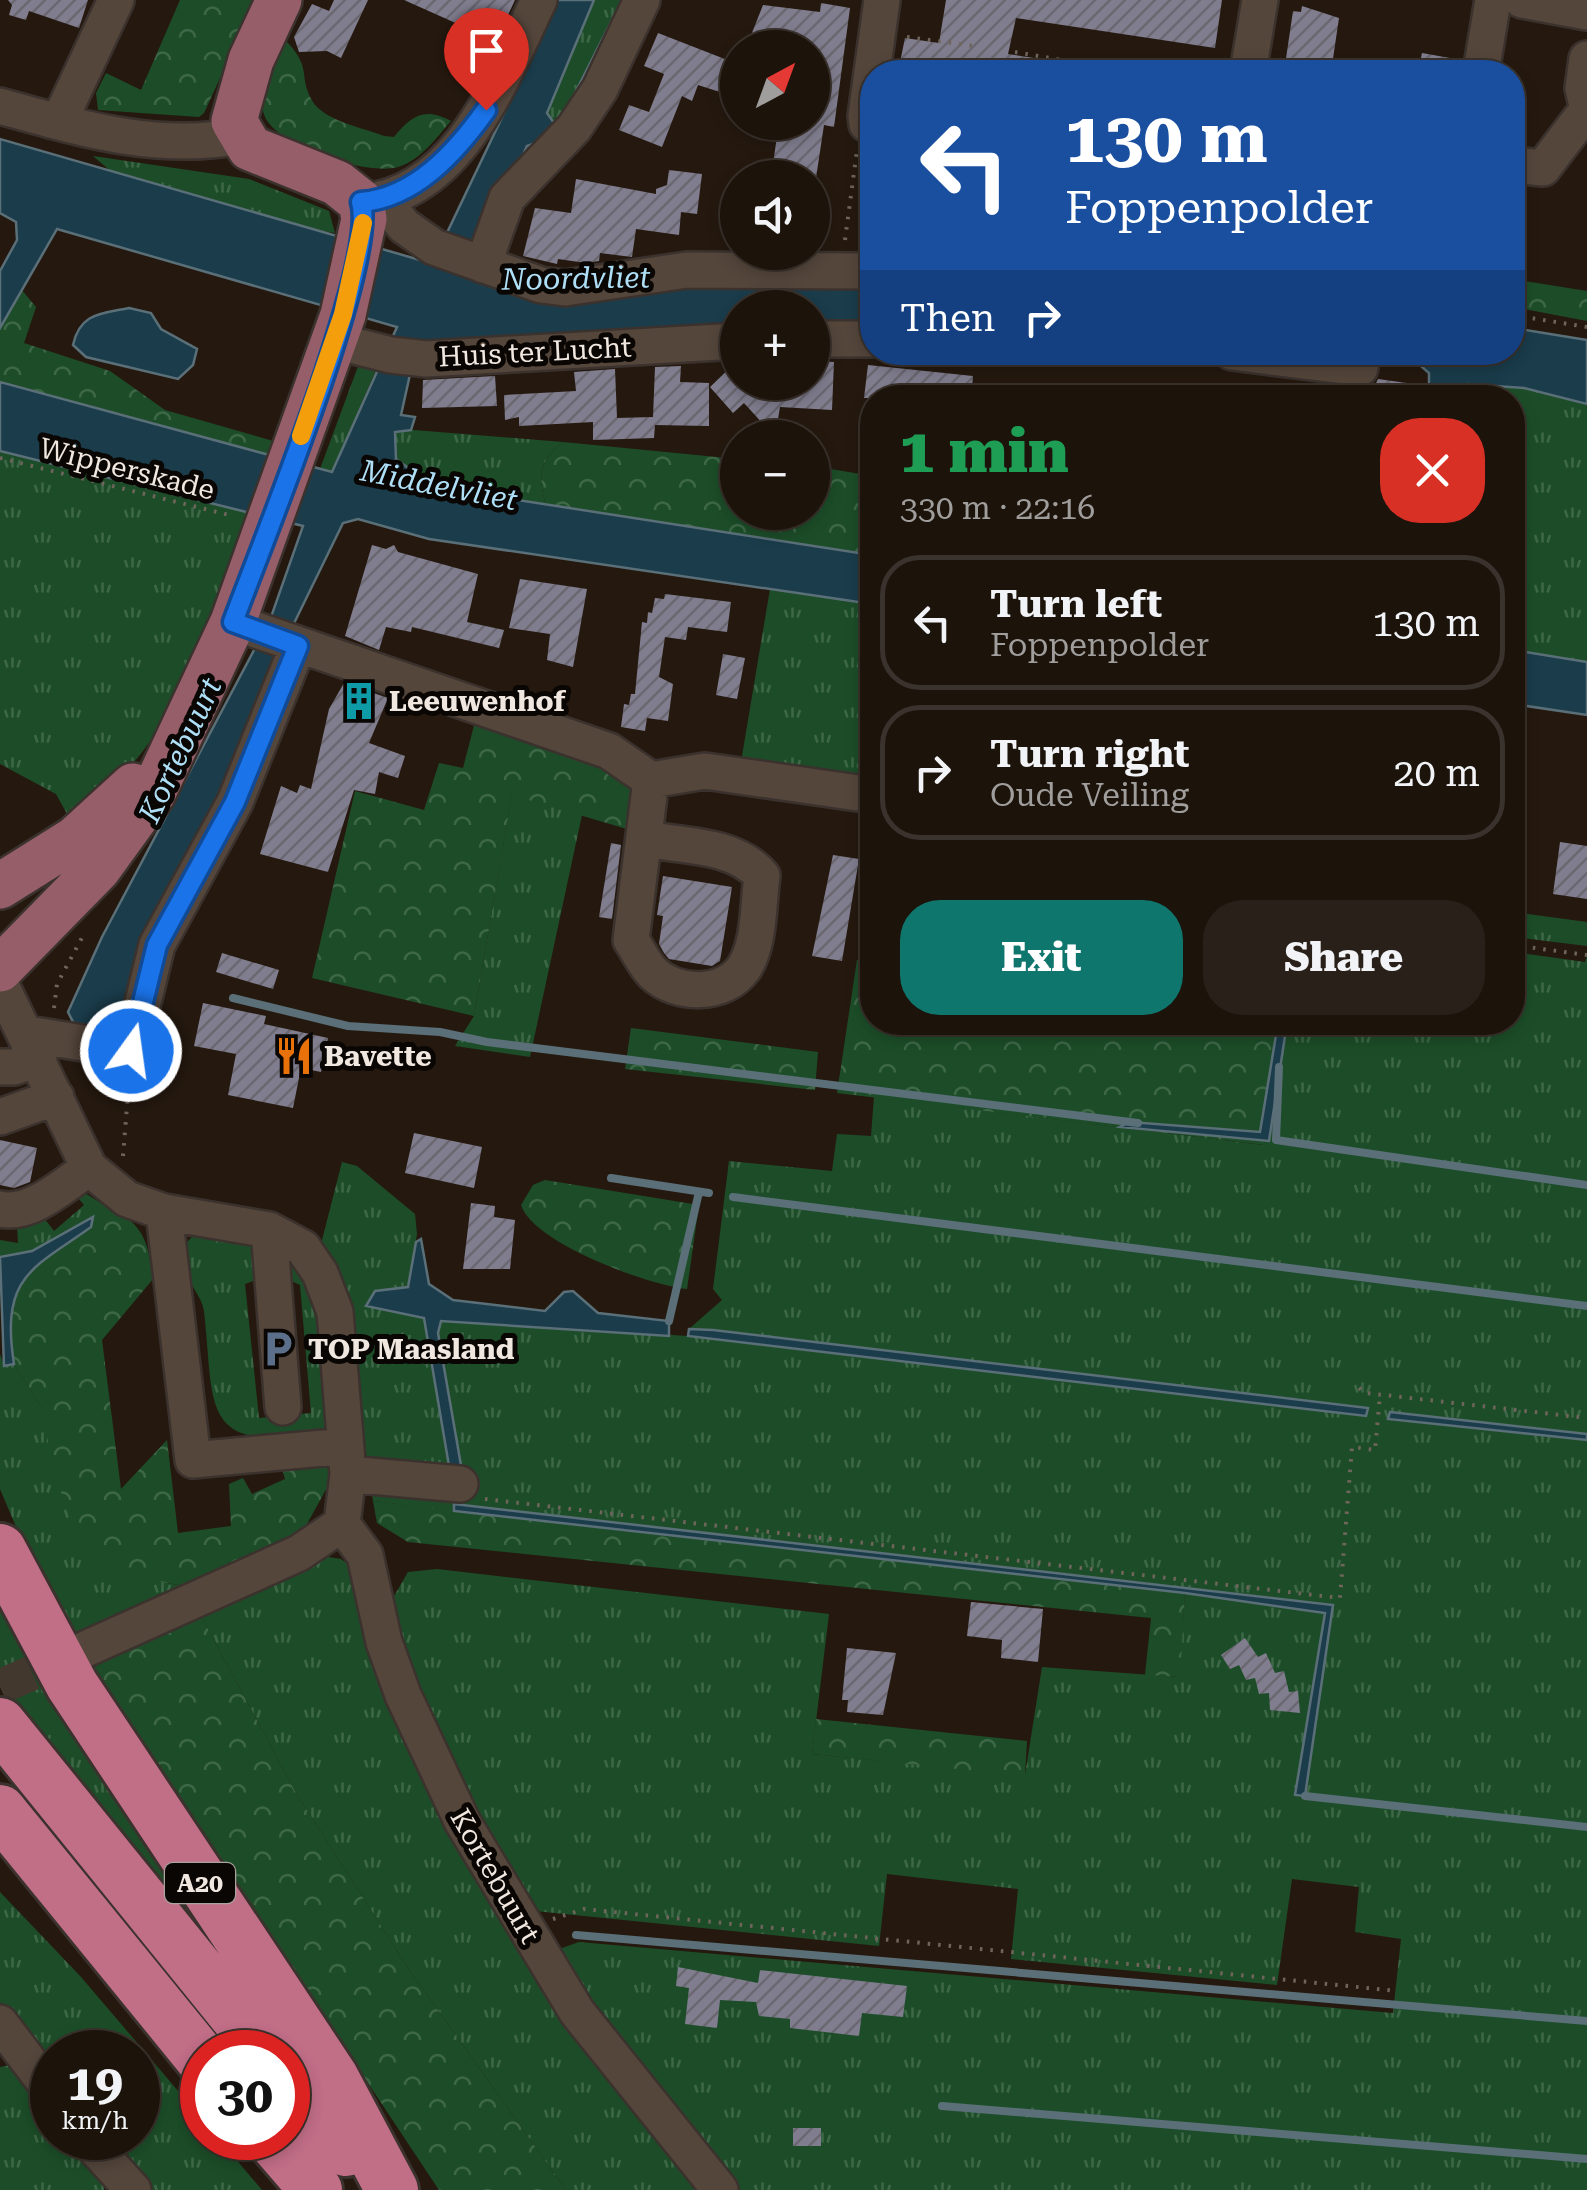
<!DOCTYPE html>
<meta charset="utf-8">
<style>
body{margin:0;font-family:"Roboto Serif",serif;background:#292019;color:#f1f3f6;height:100vh;display:flex;flex-direction:column;font-size:38px;white-space:nowrap}
*{box-sizing:border-box;margin:0}
p{font-size:32px;color:#a09e9d}
.icon{flex:none;width:55px;height:55px;fill:none;stroke:currentColor;stroke-width:2;stroke-linecap:round;stroke-linejoin:round}
.map{position:relative;flex:1;overflow:hidden}
.sheet{position:absolute;left:860px;top:385px;width:665px;height:650px;display:flex;flex-direction:column;background:#1c130b;border-radius:40px;box-shadow:0 5px 15px #0003,0 0 0 2px #3a322c}
.sheet>*{flex:none}
.banner{position:absolute;left:860px;top:60px;width:665px;height:305px;border-radius:40px;box-shadow:0 5px 15px #0003,0 0 0 2px #3a322c;background:#1a4fa0;color:#fff;overflow:hidden}
.needle{width:65px;rotate:41deg}
.fabs{position:absolute;left:720px;top:30px;display:grid;gap:20px}
.fabs a{display:grid;place-items:center;width:110px;height:110px;border-radius:50%;background:#1c130b;box-shadow:0 5px 15px #0003,0 0 0 2px #3a322c;font-size:50px}
.speed{position:absolute;left:30px;top:2030px;display:flex;gap:20px;font-size:50px;font-weight:700;text-align:center}
.speed>*{display:grid;place-content:center;width:130px;height:130px;border-radius:50%;background:#1c130b;box-shadow:0 5px 15px #0003,0 0 0 2px #3a322c;line-height:1}
.speed small{font-size:25px;font-weight:400}
.speed .limit{border:15px solid #d22;background:#fff;color:#111}
.pin{position:absolute;display:grid;place-items:center;width:85px;height:85px;color:#fff;margin:-102px -42px;border-radius:50% 50% 50% 0;rotate:-45deg;box-shadow:0 0 10px #0007}
.pin .icon{rotate:45deg}
.me{position:absolute;width:110px;margin:-55px;rotate:14deg;stroke-linejoin:round;filter:drop-shadow(0 0 8px #0008)}
.turn{display:flex;align-items:center;gap:35px;height:210px;padding:0 40px;font-size:45px}
.turn .icon{width:130px;height:130px;stroke-width:2.5}
.turn b{display:block;font-size:70px;line-height:85px}
.then{display:flex;align-items:center;height:95px;padding:0 40px;background:#0003;gap:20px;font-size:38px}
.round{display:grid;place-items:center;flex:none;width:105px;height:105px;border-radius:40px;background:#292019}
.summary{display:flex;align-items:center;justify-content:space-between;height:170px;padding:0 40px}
h1{font-size:60px;font-weight:800;line-height:75px;color:#1e9e55}
.button{display:flex;gap:20px;margin-top:auto;padding:20px 40px}
.button a{flex:1;height:115px;border-radius:40px;background:#0f766e;color:#fff;font-size:40px;font-weight:800;line-height:115px;text-align:center}
.button a+a{background:#292019;color:#f1f3f6}
ul{padding:0;list-style:none}
li{display:flex;align-items:center;gap:30px;height:135px;margin:0 20px 15px;padding:0 20px;border:5px solid #3a322c;border-radius:40px}
li div{flex:1}
li b{display:block;font-size:38px}
li em{font-style:normal}
.map>svg:first-child{display:block}
.grass{fill:url(#grass-tufts)}
.forest{fill:url(#forest-crowns)}
.water{fill:#1a3c4b;stroke:#5a6f78;stroke-width:2.5}
.lines{fill:none;stroke-linecap:round;stroke-linejoin:round}
.stream{stroke:#5a6f78;stroke-width:8}
.building{fill:url(#building-hatch)}
.minor-tunnel{stroke:#43382e;stroke-width:35;stroke-dasharray:35 18;stroke-linecap:butt}
.minor-casing{stroke:#3b322e;stroke-width:40}
.major-casing{stroke:#3b322e;stroke-width:50}
.highway-casing{stroke:#3b322e;stroke-width:58}
.path{stroke:#6f655c;stroke-width:4;stroke-dasharray:2.5 8;stroke-linecap:butt}
.minor{stroke:#54463b;stroke-width:35}
.major{stroke:#955e69;stroke-width:45}
.highway{stroke:#c16e87;stroke-width:52}
.route-casing{stroke:#114b97;stroke-width:25}
.route{stroke:#1a73e8;stroke-width:18}
.slow{stroke:#f59e0b;stroke-width:18}
.labels{text-anchor:middle;dominant-baseline:central;stroke-width:10;stroke-linejoin:round;paint-order:stroke}
.shield{fill:#0a0603;stroke:#aba49e;stroke-width:2.5}
.shield-label{font-size:25px;font-weight:bold;fill:#f0e7e0}
.street-label{font-size:28px;fill:#f0e7e0;stroke:#0a0603}
.poi-label{font-size:28px;font-weight:bold;fill:#f0e7e0;stroke:#0a0603;text-anchor:start}
.water-label{font-size:30px;font-style:italic;fill:#aedff7;stroke:#0a0603}
</style>
<div class="map">
<svg width="1587" height="2190" viewBox="0 0 1587 2190">
<defs>
<pattern id="grass-tufts" width="24" height="20" patternUnits="userSpaceOnUse" patternTransform="scale(2.5)"><rect width="24" height="20" fill="#1c4d28"/><path d="M3 7l-1-3M5 7V3M7 7l1-3M15 17l-1-3M17 17v-4M19 17l1-3" fill="none" stroke="#3d6747"/></pattern>
<pattern id="forest-crowns" width="20" height="18" patternUnits="userSpaceOnUse" patternTransform="scale(2.5)"><rect width="20" height="18" fill="#1c4d28"/><path d="M2 6a3 3 0 1 1 6 0M12 15a3 3 0 1 1 6 0" fill="none" stroke="#3d6747"/></pattern>
<pattern id="building-hatch" width="6" height="6" patternUnits="userSpaceOnUse" patternTransform="scale(2.5)"><rect width="6" height="6" fill="#807d8f"/><path d="M-1 1l2-2M0 6l6-6M5 7l2-2" fill="none" stroke="#6a6771"/></pattern>
</defs>
<rect width="100%" height="100%" fill="#25190f"/>
<!-- grass -->
<path class="grass" d="M594 0H622L567 109 554 123 547 113Z
M93 156 249 179 329 211 335 233 298 227 114 174Z
M360 361 379 363 332 472 320 469Z
M1466 384 1524 388 1587 405V662L1513 650 1512 398H1457Z
M401 429 563 442C538 461 538 476 546 506L434 487 396 459V431Z
M0 451 253 514C221 600 191 699 128 769 111 788 90 804 71 821L56 794 0 764Z
M770 589 872 604V783L741 762Z
M512 794 582 815 530 1057 455 1046 474 1016Z
M1513 912 1587 922V946L1513 937Z
M1513 952 1585 962 1587 956V2190H737L679 2125 548 1953 579 1942 1393 2013 1401 1939 1355 1932 1359 1887 1292 1879 1277 1985 1011 1959 1018 1889 887 1874 879 1946 535 1911C470 1819 416 1712 390 1603L408 1572 437 1569 829 1614 812 1754 1025 1775 1042 1667 1179 1677 1185 1593 1326 1613 1296 1794 1333 1606 454 1505V1511L373 1501 355 1374 320 1248 342 1162 357 1166 415 1214 417 1234 408 1287 402 1291H375L366 1305 424 1318 450 1472 462 1470 438 1332 441 1321 688 1336 689 1329 722 1300 713 1289 729 1161 832 1171 837 1134 871 1136 874 1097 1263 1145 1280 1023 1512 1022Z
M80 1190 112 1210 32 1251 0 1257V1240L18 1243 17 1226 44 1218 54 1231 84 1205 74 1193Z
M196 1232 250 1240 259 1247 262 1278 245 1284 259 1418 311 1413 300 1285 285 1278V1259L293 1261 320 1305 330 1417 321 1434C199 1452 215 1409 204 1311 202 1297 192 1289 188 1276 185 1267 185 1255 184 1246Z
M0 1354 4 1365 14 1364 41 1407 74 1521 166 1583 196 1588 73 1640 31 1562 0 1489Z
M322 1556 341 1559 356 1570 420 1758 711 2190H566L408 1968 296 1793 200 1614Z
M0 1582 292 2044 0 1682Z
M0 1892 81 1977 202 2119V2138H218L262 2190H143L95 2138H138V2052H52V2073L0 2002Z
M15 2064 52 2114V2138H70L104 2182V2190H0V2067Z"/>
<!-- forest -->
<path class="forest" d="M180 0H256L204 113 199 117 98 110 96 93 106 73 141 90Z
M279 34C316 69 296 73 313 102 325 121 364 128 384 136L394 137C412 115 425 107 451 121 436 138 421 160 398 167 368 176 279 147 265 117 255 94 272 56 279 34Z
M1512 279 1587 291V321L1513 307Z
M21 289 36 307 24 343 110 371 165 410 280 443 272 456 0 382V328Z
M563 442 737 459 738 512H812L813 466 872 476V555L546 506C538 476 538 461 563 442Z
M478 710 631 773 637 832 512 795 474 1016 312 978 355 791 424 810 439 763 463 768Z
M857 960 872 962V1022L1280 1023 1264 1145 837 1093Z
M631 1028 818 1052 815 1090 625 1069Z
M545 1180 699 1205 687 1289C648 1285 533 1243 521 1205L533 1185Z
M112 1210C144 1223 149 1246 153 1279L102 1340 121 1489 167 1440 178 1533 231 1526 229 1484 243 1478 252 1494 285 1479 281 1465 325 1466 334 1475 302 1533 196 1588 131 1577 113 1565 73 1521 56 1480 41 1407 12 1361 3 1306 8 1286 19 1272 90 1228 93 1217Z
M373 1501 1185 1593 1180 1677 1145 1675 1151 1618 408 1542 377 1523Z
M200 1614 296 1793 408 1968 566 2190H439L89 1663Z
M816 1719 1027 1741 1025 1776 812 1754Z"/>
<!-- water -->
<path class="water" d="M558 0H594L547 113 554 123 567 109 622 0H633L552 137 527 146 472 266 684 281 872 280V329L813 331 812 308H738L737 333 415 352 401 415 415 417 411 430 395 432 396 459 434 487 872 555V604L429 539 358 519 343 523 280 652 131 1003 111 1032 75 1026 68 1012 102 937 270 620 303 526 0 451V382L332 472 397 327 57 229 0 328V271L17 240 16 222 0 213V139L427 262 444 239Z
M129 308 151 313 161 329 197 349 193 365 178 379 86 357 73 345C80 313 100 314 129 308Z
M1513 328 1587 340V404L1524 388 1467 384 1457 397H1429V373L1421 366 1358 353 1512 352Z
M1513 650 1587 662V715L1513 704Z
M1278 1023H1287L1269 1141 1120 1127 1130 1122 1260 1132Z
M93 1217 91 1227C34 1268 0 1275 14 1364L4 1366 0 1257 32 1251Z
M421 1239 429 1284 453 1300 545 1311 564 1292 573 1291 598 1313 669 1321V1336L441 1321 438 1333 462 1471 450 1472 424 1318 366 1306 375 1291 408 1287 416 1242Z
M689 1329 713 1330 1368 1408 1366 1416 688 1336Z
M1390 1412 1587 1434V1440L1388 1419Z
M454 1504 1333 1605 1305 1796 1295 1795 1325 1613 1185 1593 454 1511Z"/>
<g class="lines">
<!-- stream -->
<path class="stream" d="M233 998 348 1026 440 1032 487 1042 1138 1123
M1279 1067 1276 1140 1587 1185
M611 1178 709 1193
M733 1197 1587 1306
M669 1321 699 1192
M1305 1796 1587 1827
M576 1935 1587 2021
M942 2106 1587 2159"/>
</g>
<!-- building -->
<path class="building" d="M8 0H88L79 28 29 11 26 20 9 15 12 5Z
M334 0H368L341 58 327 51 299 52 294 37 312 4 329 11Z
M404 0H515L496 41Z
M946 0H1222L1215 48 1016 18 1008 54 1060 62V72H898L905 38 939 43Z
M821 3 850 8 834 127 824 125 816 178H771L779 122H812V48H746L763 5 820 12Z
M1302 6 1339 18 1331 72H1284L1293 11 1301 12Z
M658 33 735 63 723 93 698 85 692 101 682 96 662 147 619 130 629 105 649 112 664 74 644 66Z
M1422 53 1461 60 1460 72H1418Z
M669 170 702 174 697 214 681 212 679 235 636 229 632 257 600 253 599 261 586 263 558 259 557 264 523 256 535 208 571 213 576 179 656 194V189L667 185Z
M812 361 834 362 832 410 780 407 775 437 744 403 733 413 710 387 736 362 738 382H812Z
M868 365 973 376 971 398H864Z
M681 366 680 382 709 383V426L655 425 654 438 593 440V422L519 426V417L505 420 504 395 576 391 574 372 615 369 617 418 653 417 655 367Z
M495 376 497 406 422 408 423 380Z
M1378 379 1428 386 1427 398H1369Z
M372 545 386 549 394 545 398 552 478 574 467 622 504 630 499 648 412 627 411 632 386 627 379 650 345 636Z
M520 579 587 589 573 667 547 660 550 634 509 628Z
M665 594 731 602 727 632 688 627 686 640 665 637 659 677 673 684 668 721 647 718 645 731 621 727 624 704 629 705 631 694H635L642 622 647 623 648 612 652 613 655 598 664 599Z
M723 654 745 658 737 699 716 695Z
M344 683 388 698 369 743 405 756 398 778 379 772 375 794 354 790 328 872 260 854 281 786 297 793 300 785 311 789 329 709Z
M1560 842 1587 846V899L1553 894Z
M611 843 621 845 612 919 599 917Z
M833 855 859 859 842 961 812 956Z
M663 876 732 887 720 961 712 966 669 959 664 953 659 944 663 916 657 915Z
M222 953 279 970 273 989 216 972Z
M203 1003 266 1016 264 1024 328 1038 321 1072 301 1068 293 1108 228 1095 236 1054 194 1046Z
M414 1133 482 1147 474 1188 405 1173Z
M0 1140 37 1148 30 1182 14 1188 0 1185Z
M471 1203 495 1206 494 1217 515 1220 510 1269H463Z
M971 1602 1043 1609 1038 1662 1001 1658 1002 1640 967 1636Z
M1245 1638 1258 1657 1266 1653 1275 1673 1284 1671 1289 1692 1298 1691 1300 1713 1270 1710 1269 1693 1259 1694 1255 1678 1246 1680 1239 1665 1230 1669 1221 1655Z
M847 1648 896 1653 883 1715 847 1712 848 1700H842Z
M678 1967 758 1983 760 1970 907 1986 903 2017 862 2013 859 2036 790 2028V2019L759 2016 756 2002 720 2000 717 2028 685 2024 689 1988 676 1986Z
M793 2128H821V2146H793Z"/>
<g class="lines">
<!-- minor-tunnel -->
<path class="minor-tunnel" d="M0 1687 77 1653"/>
<!-- minor casing -->
<g class="minor-casing">
<path id="minor" d="M1522 0 1587 12
M1587 59 1583 88 1587 106
M1248 72 1260 0
M1481 72 1493 0
M0 106C79 128 157 152 239 136
M64 123 65 109 116 0
M872 124H867L866 116 882 0
M1512 165 1543 168 1587 110
M383 200 404 226 434 247 541 285 565 288 687 270 872 271
M362 202C461 194 502 76 539 0
M483 265 507 198 574 128 600 89 642 0
M812 339H872
M335 341 391 355 426 359 738 341
M1232 352 1360 368
M233 622 609 751 651 780 705 771 872 795
M644 839C683 846 735 844 762 876 758 904 760 943 744 968 724 996 677 996 653 973 644 964 638 950 631 940L651 780
M0 983 89 1168 127 1199 164 1212 269 1230 303 1248 320 1273 335 1312 348 1474 342 1524 365 1555 384 1642 403 1695 462 1821 577 2012 720 2190
M28 1034 131 1051 157 945 235 802 298 646
M0 1067H14L39 1058
M0 1117 56 1097
M0 1209C31 1216 65 1184 89 1168
M164 1212 193 1460 345 1446
M269 1230 283 1407
M348 1474 460 1484
M81 1651 299 1553 342 1524
M0 2023 52 2092
M86 2138 133 2190"/>
</g>
<!-- major casing -->
<g class="major-casing">
<path id="major" d="M0 886 75 839 133 786
M0 969 98 869 153 793 233 622 343 315 364 219 361 202 337 183 250 148 234 121 251 60 279 0"/>
</g>
<!-- highway casing -->
<g class="highway-casing">
<path id="highway" d="M0 1550 72 1685 332 2077 392 2190
M0 1724 265 2052
M0 1811 202 2059
M288 2080 346 2150
M271 2138 316 2190"/>
</g>
<!-- path -->
<path class="path" d="M907 37 974 46
M1015 52 1132 72
M845 240 857 150
M1512 315 1587 327
M0 458 233 516
M1512 945 1587 955
M54 1008 57 984 84 934
M123 1156 129 1081
M1359 1388 1366 1393 1587 1418
M485 1499 1340 1598 1352 1447 1375 1450 1380 1395
M553 1919 584 1909 1397 1991"/>
<!-- minor -->
<use href="#minor" class="minor"/>
<!-- major -->
<use href="#major" class="major"/>
<!-- highway -->
<use href="#highway" class="highway"/>
</g>
<g class="lines">
<!-- route casing -->
<g class="route-casing">
<path id="route" d="M131 1051 157 945 235 802 298 646 233 622C260 549 378 261 361 202 415 198 456 152 486 110"/>
</g>
<!-- route -->
<use href="#route" class="route"/>
<!-- slow -->
<path class="slow" d="M301 436 343 314 363 223"/>
</g>
<!-- icons -->
<defs>
<g id="building-bare" transform="scale(3)"><path d="M-4-6H4V6H1V3H-1V6H-4ZM-2.5-4.3h1.7v1.8h-1.7ZM.8-4.3h1.7v1.8H.8ZM-2.5-1h1.7V.8h-1.7ZM.8-1h1.7V.8H.8Z" fill="#0f9aa8" stroke="#0a0603" stroke-width="2.5" paint-order="stroke"/></g>
<g id="restaurant-bare" transform="scale(3)"><path d="M-5-6h1v4h1v-4h1v4h1v-4h1v5L-1.5 .5V6h-2V.5L-5-1ZM5-6V6H3V1.5H1.5Q1.5-4 5-6Z" fill="#e8710a" stroke="#0a0603" stroke-width="2.5" paint-order="stroke"/></g>
<g id="parking-bare" transform="scale(3)"><path d="M-3.5-5.5H1a3.5 3.5 0 0 1 0 7H-1V5.5H-3.5ZM-1-3.4V-.6H.8a1.4 1.4 0 0 0 0-2.8Z" fill="#5c6f8a" stroke="#0a0603" stroke-width="2.5" paint-order="stroke"/></g>
</defs>
<g fill-rule="evenodd">
<use href="#building-bare" x="359" y="701"/>
<use href="#restaurant-bare" x="294" y="1056"/>
<use href="#parking-bare" x="278" y="1349"/>
</g>
<g class="labels">
<!-- shield labels -->
<rect class="shield" x="165" y="1863" width="70" height="40" rx="8"/>
<g class="shield-label">
<text x="200" y="1883">A20</text>
</g>
<!-- street labels -->
<g class="street-label">
<text transform="translate(535 352) rotate(-3)">Huis ter Lucht</text>
<text transform="translate(127 469) rotate(14)">Wipperskade</text>
<text transform="translate(495 1876) rotate(60)">Kortebuurt</text>
</g>
<!-- poi labels -->
<g class="poi-label">
<text x="389" y="701">Leeuwenhof</text>
<text x="324" y="1056">Bavette</text>
<text x="308" y="1349">TOP Maasland</text>
</g>
<!-- water labels -->
<g class="water-label">
<text transform="translate(576 278) rotate(-1)">Noordvliet</text>
<text transform="translate(439 485) rotate(11)">Middelvliet</text>
<text transform="translate(180 750) rotate(-65)">Kortebuurt</text>
</g>
</g>
</svg>
<div class="fabs">
<a><svg class="needle" viewBox="-14 -14 28 28"><path d="M0-13l5 13h-10z" fill="#e53935"/><path d="M0 13l5-13h-10z" fill="#a09e9d"/></svg></a>
<a><svg class="icon" aria-label="sound" viewBox="0 0 24 24"><path d="M4 9h4l5-4v14l-5-4H4zM17 9q2 3 0 6"/></svg></a>
<a>+</a>
<a>−</a>
</div>
<div class="speed"><div>19<small>km/h</small></div><div class="limit">30</div></div>
<div class="pin" style="left:486px;top:110px;background:#d93025"><svg class="icon" aria-label="arrive" viewBox="0 0 24 24"><path d="M6 21V4h12l-3 4 3 4H6"/></svg></div>
<svg class="me" style="left:131px;top:1051px" viewBox="-20 -20 40 40"><circle r="17" fill="#1a73e8" stroke="#fff" stroke-width="3"/><path d="M0-11L8 9 0 5-8 9z" fill="#fff"/></svg>
<div class="banner">
<div class="turn"><svg class="icon" aria-label="left" viewBox="0 0 24 24"><path d="M17 20v-9H6M10 6l-5 5 5 5"/></svg><div><b>130 m</b>Foppenpolder</div></div>
<div class="then">Then<svg class="icon" aria-label="right" viewBox="0 0 24 24"><path d="M7 20v-9h11M14 6l5 5-5 5"/></svg></div>
</div>
<section class="sheet">
<div class="summary"><div><h1>1 min</h1><p>330 m · 22:16</p></div><a class="round" style="background:#d93025;color:#fff"><svg class="icon" aria-label="close" viewBox="0 0 24 24"><path d="M6 6l12 12M18 6L6 18"/></svg></a></div>
<ul>
<li><svg class="icon" aria-label="left" viewBox="0 0 24 24"><path d="M17 20v-9H6M10 6l-5 5 5 5"/></svg><div><b>Turn left</b><p>Foppenpolder</p></div><em>130 m</em></li>
<li><svg class="icon" aria-label="right" viewBox="0 0 24 24"><path d="M7 20v-9h11M14 6l5 5-5 5"/></svg><div><b>Turn right</b><p>Oude Veiling</p></div><em>20 m</em></li>
</ul>
<div class="button"><a>Exit</a><a>Share</a></div>
</section>
</div>
